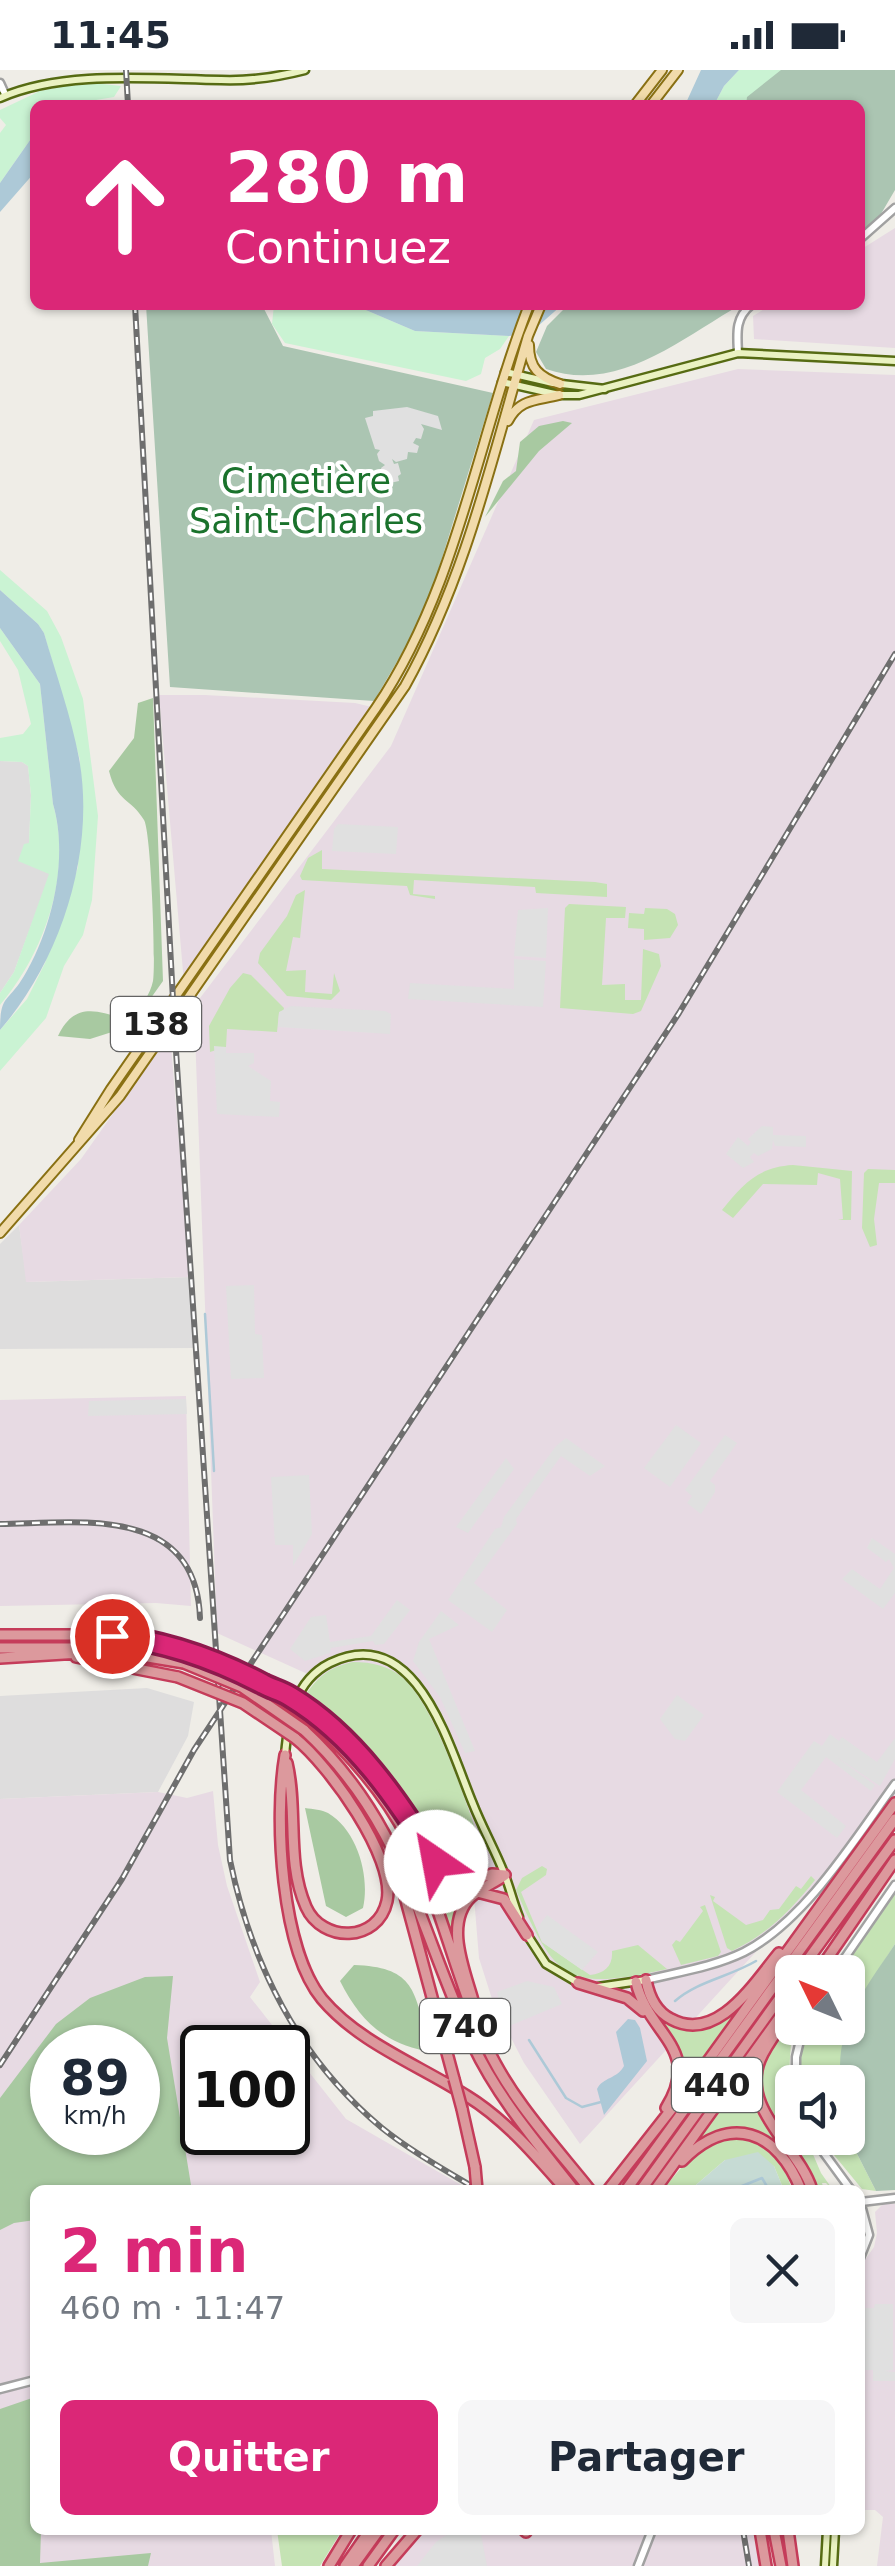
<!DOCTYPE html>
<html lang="fr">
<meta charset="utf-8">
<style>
body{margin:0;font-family:"DejaVu Sans",sans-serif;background:#f6f6f7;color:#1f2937;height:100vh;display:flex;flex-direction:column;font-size:38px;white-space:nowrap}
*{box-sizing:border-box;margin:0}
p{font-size:32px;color:#747a83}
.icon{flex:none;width:55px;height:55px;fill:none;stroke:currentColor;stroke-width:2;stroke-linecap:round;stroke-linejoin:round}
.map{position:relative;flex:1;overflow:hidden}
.sheet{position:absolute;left:30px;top:2115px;width:835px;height:350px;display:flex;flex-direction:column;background:#fff;border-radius:15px;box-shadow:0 2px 8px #0004}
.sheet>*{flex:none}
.guide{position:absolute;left:30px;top:30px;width:835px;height:210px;border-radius:15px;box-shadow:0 2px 8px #0004;background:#db2777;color:#fff;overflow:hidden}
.needle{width:65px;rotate:313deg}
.controls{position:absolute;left:775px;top:1885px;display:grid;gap:20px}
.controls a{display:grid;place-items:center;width:90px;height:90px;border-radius:15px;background:#fff;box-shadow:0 2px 8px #0004;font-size:50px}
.speed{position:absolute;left:30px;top:1955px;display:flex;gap:20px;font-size:50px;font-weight:700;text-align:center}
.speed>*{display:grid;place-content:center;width:130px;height:130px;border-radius:50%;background:#fff;box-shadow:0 2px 8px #0004;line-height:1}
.speed small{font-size:25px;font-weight:400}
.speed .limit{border:5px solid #111;border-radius:15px;background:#fff;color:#111}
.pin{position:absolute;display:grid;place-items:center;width:85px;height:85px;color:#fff;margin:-42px;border:5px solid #fff;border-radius:50%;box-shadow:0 2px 10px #0007}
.me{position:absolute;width:110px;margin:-55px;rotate:327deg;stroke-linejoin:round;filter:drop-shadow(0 0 8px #0008)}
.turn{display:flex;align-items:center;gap:35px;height:210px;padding:0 30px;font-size:45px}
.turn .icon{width:130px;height:130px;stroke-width:2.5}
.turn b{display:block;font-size:70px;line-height:85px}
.round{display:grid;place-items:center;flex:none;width:105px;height:105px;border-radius:15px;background:#f6f6f7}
.headline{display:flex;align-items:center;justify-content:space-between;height:170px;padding:0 30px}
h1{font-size:60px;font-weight:800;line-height:75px;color:#db2777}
.button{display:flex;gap:20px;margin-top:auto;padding:20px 30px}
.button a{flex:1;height:115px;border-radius:15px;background:#db2777;color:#fff;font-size:40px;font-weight:800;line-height:115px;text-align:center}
.button a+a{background:#f6f6f7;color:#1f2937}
.status{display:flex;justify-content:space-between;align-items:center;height:70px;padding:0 50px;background:#fff;direction:ltr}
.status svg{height:28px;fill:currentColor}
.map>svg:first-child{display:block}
.residential{fill:#dedddd}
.industrial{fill:#e7dae3;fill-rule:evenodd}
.grass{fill:#c5e3b4}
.forest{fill:#a8c9a1;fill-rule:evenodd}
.wetland{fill:#c6dbd4}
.cemetery{fill:#abc5b2}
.park{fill:#caf3d3}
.parking{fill:#e0e0e0}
.water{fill:#adc9d7}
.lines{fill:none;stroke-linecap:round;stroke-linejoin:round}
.stream{stroke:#adc9d7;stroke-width:2.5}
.tertiary-casing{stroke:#a1a1a1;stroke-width:11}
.secondary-casing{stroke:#566b13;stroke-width:11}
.primary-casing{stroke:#897013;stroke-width:12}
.motorway-casing{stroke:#c53c5a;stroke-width:14}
.tertiary{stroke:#fff;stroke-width:6}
.secondary{stroke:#eaf2c2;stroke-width:6}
.primary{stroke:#f1dbab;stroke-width:8}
.motorway{stroke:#dc999d;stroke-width:9}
.rail-casing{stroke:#6e6e6e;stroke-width:6}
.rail{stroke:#fff;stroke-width:2.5;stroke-dasharray:8;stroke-linecap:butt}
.motorway-bridge-casing{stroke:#c53c5a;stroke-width:14;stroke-linecap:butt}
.motorway-bridge{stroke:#dc999d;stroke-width:9}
.route-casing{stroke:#8e194d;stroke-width:25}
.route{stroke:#db2777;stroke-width:18}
.labels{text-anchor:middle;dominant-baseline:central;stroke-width:8;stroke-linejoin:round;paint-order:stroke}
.shield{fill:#fff;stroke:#636363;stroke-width:2.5}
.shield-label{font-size:32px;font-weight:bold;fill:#202020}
.park-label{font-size:35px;fill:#1a722c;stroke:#fff}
</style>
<div class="status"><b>11:45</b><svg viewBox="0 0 49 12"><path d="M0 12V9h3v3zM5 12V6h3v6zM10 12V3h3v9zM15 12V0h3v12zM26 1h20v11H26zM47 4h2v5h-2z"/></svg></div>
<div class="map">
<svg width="895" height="2496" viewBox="0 0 895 2496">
<rect width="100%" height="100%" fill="#efede7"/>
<!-- residential -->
<path class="residential" d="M0 691 22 692 28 696 31 725 29 773 50 804 14 902 0 923Z
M19 1155 27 1212 190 1207 193 1278 0 1279V1174Z
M147 1618 194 1632 188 1666 158 1722 0 1729V1626Z"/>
<!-- industrial -->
<path class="industrial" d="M895 158V278L754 269 753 246 771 235H860V180Z
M738 299 895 305V1730L580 2074 524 1993 505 1956 499 1951 479 1888 472 1803 359 1654 312 1606 217 1563 194 936 391 676 534 350Z
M159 625H205L355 633 376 638 184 913Z
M170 963 190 1207 26 1212 19 1155 81 1089Z
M186 1326 191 1536 156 1533 0 1536V1330Z
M213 1721 218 1775 227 1816 260 1912 250 1927 346 2049 470 2120H35V2460H271L275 2496H0V1729L158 1722 187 1728ZM52 1978H138V2062H52ZM202 1978H288V2062H202Z
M883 2134H895V2496H877L883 2447 875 2440H860V2197L874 2177 877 2163 875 2142Z
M423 2460H752L760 2496H393Z"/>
<!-- grass -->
<path class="grass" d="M322 780V799L595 812 607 814V827L536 823 535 817 414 810 413 824 435 826V829L410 825 407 816 302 810 300 806 308 788Z
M305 820 300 868 293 867 286 901 306 900 305 922 332 924 334 903 340 921 331 930 287 926 258 893 260 883 287 846 296 825Z
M569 834 626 837 625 848H606L602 915 625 914V930H641L643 879 659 884 661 896 641 941 633 944 560 938 565 838Z
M645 838 667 839 675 844 678 855 670 868 644 870V859L628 858 629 843 644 844Z
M243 903 251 905 284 938 283 942 279 943 277 962 227 959 226 977 210 982 209 956 230 918Z
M793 1095 852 1101 851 1150H838L843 1149 840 1109 818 1103 817 1115 763 1114 733 1148 722 1140C743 1114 758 1097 793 1095Z
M868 1099 895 1100V1113H879L874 1149 877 1175 870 1177 862 1158 864 1103Z
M353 1592C372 1592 390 1596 404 1609 439 1642 469 1745 488 1793L486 1802C471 1808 454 1805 443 1793 424 1773 413 1744 396 1722 369 1686 336 1658 303 1629 316 1608 329 1597 353 1592Z
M409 1754 442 1803 457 1812 480 1817 454 1850V1873Z
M542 1796 547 1799 546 1805 521 1822 542 1872 590 1905C605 1903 613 1896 612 1881L638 1875 667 1899C568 1921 556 1912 516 1820L522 1808Z
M811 1806 815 1810C791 1840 768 1864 732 1881L727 1878 710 1825 715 1827 713 1831 746 1855 763 1850 770 1840 779 1839 796 1816 801 1819Z
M895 1824V1874L848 1947V1902H841Z
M705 1835 721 1882 718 1886 681 1895 672 1875 676 1870 680 1872 703 1841 700 1837Z
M740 1933 743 1934 685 2014 678 1980 648 1938 651 1936C679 1970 713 1960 740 1933Z
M792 1948 788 1963 791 1973 789 2003 792 2068H806L821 2103 833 2120 826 2113H822L824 2120H818C806 2078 748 2040 764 1995 770 1978 783 1963 792 1948Z
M807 1958H845L841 2012H800L799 1996Z
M755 1988 752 2011 784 2076C748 2059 744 2048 700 2070L698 2068Z
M848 2066 876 2121 862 2119 820 2068Z
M734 2067C767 2069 783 2090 792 2120L783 2118 774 2096 725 2090 690 2120H663C682 2096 701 2071 734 2067Z
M277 2460H342L320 2496H282Z"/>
<!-- forest -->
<path class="forest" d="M563 351 572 353 539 381 485 447 503 411 516 401 520 372 539 356Z
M153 628 163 911 131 956 90 969 58 966C75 930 99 941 130 951 139 938 150 926 153 911 156 893 151 761 144 750 131 728 117 733 109 701L134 668 138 633Z
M305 1738C313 1739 322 1740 328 1743 358 1761 370 1807 363 1838L346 1847 326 1836Z
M354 1895C416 1897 415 1922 428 1975L425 1981C381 1971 360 1950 340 1911Z
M173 1906 167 1968 191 2115 186 2120H35V2150L14 2153 0 2160V2028L56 1954 90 1928 145 1907ZM52 1978H138V2062H52Z
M35 2327V2460H41L40 2493 151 2483 148 2496H0V2339Z"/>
<!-- wetland -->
<path class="wetland" d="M758 2082 774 2096 783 2118 690 2120 725 2090Z"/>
<!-- cemetery -->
<path class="cemetery" d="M748 0H895V120L878 149 860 161V35H723Z
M146 235H262L283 276 493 323 434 514 415 561 374 631 170 617Z
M568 235H740C681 269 617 324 546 299L536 282 547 256Z
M895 1874V2120L876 2121 848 2066V2012H841C834 1957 865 1919 895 1874Z"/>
<!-- park -->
<path class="park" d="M739 0H781L747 27 746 35H714L724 16Z
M85 12 121 16 114 27 66 35H35V63L0 113V63L6 55 0 48V40L40 21Z
M274 235H354L415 261 509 266 500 279 485 288 481 304 466 311 285 273 272 254Z
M0 500 47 541 61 567 83 629 98 746 92 830 83 865 64 896 46 948 0 1001V960L27 929 45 893 78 797 80 690 44 563 38 554 0 520Z
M0 558 40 614 53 734C73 803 44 883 0 935V923L14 902 49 804 18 791 24 774 29 773 31 725 28 696 22 692 0 691V668L23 664 31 654 18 600 0 571Z"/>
<!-- parking -->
<path class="parking" d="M407 337 438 346 442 360 421 354 424 359 421 369 416 368 413 373 419 376 417 383 408 382 407 389 396 392 392 389 394 394 398 393 401 404 398 406 399 411 390 413 389 408 384 409 381 398 385 395 379 391 377 384 380 380 375 379 365 348 373 346V341Z
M338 754 398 757 396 784 332 781 334 759Z
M548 838 546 888 514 886 518 840Z
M514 889 546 891 543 937 408 929 410 913 514 919Z
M291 936 385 941 391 944 390 964 278 957 279 942Z
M214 976 226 977V983H254V993L248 996 271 1011 270 1031 280 1032 279 1047 217 1044Z
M762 1056 773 1057V1065L806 1066V1077L775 1076 773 1070 772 1079 758 1086 754 1083 750 1087 754 1092 743 1098 726 1084 738 1067 748 1076 751 1072 748 1069Z
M254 1215 255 1264 262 1265 264 1308 231 1309 226 1216Z
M186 1329 187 1344 88 1346 89 1331Z
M676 1355 701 1373 670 1417 644 1398Z
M725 1365 737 1373 710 1411 715 1415V1422L701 1444 687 1433 692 1426 685 1420Z
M566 1368 605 1396 590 1406 561 1386 516 1449 517 1454 474 1513 507 1540 492 1562 448 1530 495 1459 501 1457 504 1447 556 1376Z
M506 1388 514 1399 468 1463 456 1457Z
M309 1405 312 1464 293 1496V1475H275L271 1407Z
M872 1468 895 1484V1523L883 1539 842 1509 852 1499 880 1519 894 1498 889 1489 886 1492 867 1478Z
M397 1530 410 1540 384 1574 375 1575 373 1571 331 1578 330 1583 305 1591 290 1579 311 1547 326 1545 330 1572 371 1566Z
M441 1541 459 1555 429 1569 475 1681 465 1683 440 1627 413 1591 419 1572Z
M677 1625 704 1645 685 1671 675 1669 660 1649Z
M830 1664 839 1671 842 1667 877 1692 895 1668V1689L880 1716 835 1686 875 1715 871 1721 826 1687 801 1720 846 1756 837 1768 777 1722 814 1671 822 1676Z
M547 1845 598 1882 582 1900 542 1872 537 1858Z
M527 1911 554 1917 562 1934 507 1957 497 1922Z
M875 2234H893V2300L885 2301 895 2302V2311H873V2300H860V2238H874Z
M454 2460H473L481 2464 487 2496H417L436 2472Z"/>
<!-- water -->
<path class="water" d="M701 0H739L724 16 714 35H685Z
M35 63V102L0 142V113Z
M354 235H408L450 240 562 235 530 263 509 266 415 261Z
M0 520 38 554 44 563C56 604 71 646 79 688 96 781 61 890 0 960 0 924 8 933 24 906 52 859 69 788 53 734L40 614 0 558Z
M628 1949 635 1950 640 1958 647 1991 604 2045 597 2019C603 2007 617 2009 624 1996L616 1962Z"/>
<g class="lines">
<!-- stream -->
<path class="stream" d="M205 1244 214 1401
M675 1931C698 1911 729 1907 756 1891
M529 1970 566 2028 582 2037 601 2032
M732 2120 762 2108 769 2120"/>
<!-- tertiary casing -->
<g class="tertiary-casing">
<path id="tertiary" d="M0 13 5 24
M860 169 895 138
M738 283C737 263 735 248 751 235
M835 1902 895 1815
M646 1910C678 1902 713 1897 744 1882 805 1851 855 1769 895 1714
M796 2012V1987L803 1958
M813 2068 851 2120
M860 2131 869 2165 860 2188
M861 2132 895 2128
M0 2319 35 2310
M638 2496 652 2460"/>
</g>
<!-- secondary casing -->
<g class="secondary-casing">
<path id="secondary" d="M0 28C63 0 151 9 221 10 249 11 278 7 305 0
M505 302 553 313 605 319
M502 312 559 325H579L738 283 895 291
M285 1685C288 1650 294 1611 330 1593 417 1551 449 1677 473 1734 482 1757 495 1780 504 1803 510 1818 513 1832 519 1847
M526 1863 546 1894 580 1914
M598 1917 646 1910
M825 2496 827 2460
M833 2496 835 2460"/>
</g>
<!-- primary casing -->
<g class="primary-casing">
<path id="primary" d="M635 35 662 0
M651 35 678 0
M529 275C529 298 539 307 560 314
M508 351C520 328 537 331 559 325
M79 1070 111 1019 376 638C458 517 477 369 529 235
M0 1163 120 1026 405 616C466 507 493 385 528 266L541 235"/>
</g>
<!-- motorway casing -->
<g class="motorway-casing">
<path id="motorway" d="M0 1565H97L182 1579
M0 1578H77
M76 1587 178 1607
M0 1588 112 1581 184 1593
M313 1650C351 1685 385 1723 408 1769 442 1835 456 1910 487 1977 511 2029 554 2075 590 2120
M323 1651 379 1709 442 1798 470 1811 492 1804 505 1805
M304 1660C405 1753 418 1857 473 1975 498 2028 538 2074 574 2120
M285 1685C274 1748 281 1879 322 1929 359 1973 419 1995 467 2026 506 2050 536 2086 566 2120
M287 1693C298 1740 286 1792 306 1837 322 1873 378 1873 387 1831 396 1788 329 1695 295 1668
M394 1786 454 2009
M477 1822 504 1829 527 1865
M799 1902 895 1770
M818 1902 895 1790
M646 1910C649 1926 655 1941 671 1949 717 1974 754 1913 779 1883
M636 1912C648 1965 703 1978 666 2038
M578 1913 627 1928 643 1941
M474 1934C466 1903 443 1854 471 1827 481 1818 494 1813 505 1805
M790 1943C780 1958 767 1973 760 1990 740 2039 799 2077 812 2120
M462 2039 475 2097
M682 2091C730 2042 778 2061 801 2120
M608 2120 692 2013 895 1733
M626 2120 895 1749
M641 2120 792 1911
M655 2120 792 1930
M524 2460 526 2462
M760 2460 766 2496
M774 2460 781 2496
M788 2460 793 2496
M329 2496 351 2460
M345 2496 370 2460
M353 2496 379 2460
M368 2496 394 2460
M386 2496 417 2460"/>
</g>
<!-- tertiary -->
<use href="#tertiary" class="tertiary"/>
<!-- secondary -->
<use href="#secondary" class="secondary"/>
<!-- primary -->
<use href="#primary" class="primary"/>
<!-- motorway -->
<use href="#motorway" class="motorway"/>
<!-- rail casing -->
<g class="rail-casing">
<path id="rail" d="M126 0 128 35
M135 235 175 966 230 1790C251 1894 299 1989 382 2058 412 2082 445 2100 478 2120
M0 1454C79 1453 196 1434 200 1548
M0 1995 122 1809 194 1680 679 943 895 584
M743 2460 749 2496"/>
</g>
<!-- rail -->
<use href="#rail" class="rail"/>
<!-- motorway-bridge casing -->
<g class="motorway-bridge-casing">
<path id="motorway-bridge" d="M182 1579C232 1592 272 1619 313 1650
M184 1593 242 1617 304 1660
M178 1607 243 1633 295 1668
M454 2009 462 2039
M475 2097 477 2120"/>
</g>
<!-- motorway-bridge -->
<use href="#motorway-bridge" class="motorway-bridge"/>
</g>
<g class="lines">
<!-- route casing -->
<g class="route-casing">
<path id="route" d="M112 1566C166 1571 215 1589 263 1614 272 1619 282 1621 291 1627 354 1665 399 1731 436 1792"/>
</g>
<!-- route -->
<use href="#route" class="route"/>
</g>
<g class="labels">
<!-- shield labels -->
<g class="shield">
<rect x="111" y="927" width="90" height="54" rx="8"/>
<rect x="420" y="1929" width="90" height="54" rx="8"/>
<rect x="672" y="1988" width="90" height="54" rx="8"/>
</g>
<g class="shield-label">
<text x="156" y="954">138</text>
<text x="465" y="1956">740</text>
<text x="717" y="2015">440</text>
</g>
<!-- park labels -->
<g class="park-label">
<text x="306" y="411">Cimetière<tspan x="306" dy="40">Saint-Charles</tspan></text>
</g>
</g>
</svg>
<div class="controls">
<a><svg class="needle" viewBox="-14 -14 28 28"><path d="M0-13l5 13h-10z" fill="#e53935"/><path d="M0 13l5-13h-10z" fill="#747a83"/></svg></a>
<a><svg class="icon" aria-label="sound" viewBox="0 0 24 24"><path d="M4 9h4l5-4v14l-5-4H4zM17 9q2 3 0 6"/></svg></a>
</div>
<div class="speed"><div>89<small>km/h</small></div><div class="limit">100</div></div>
<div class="pin" style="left:112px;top:1566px;background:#d93025"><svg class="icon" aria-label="arrive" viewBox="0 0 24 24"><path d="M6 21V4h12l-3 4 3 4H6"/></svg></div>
<svg class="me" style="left:436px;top:1792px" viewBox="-20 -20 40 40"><circle r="19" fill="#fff"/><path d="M0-13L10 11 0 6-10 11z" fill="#db2777"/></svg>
<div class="guide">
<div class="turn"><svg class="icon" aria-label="ahead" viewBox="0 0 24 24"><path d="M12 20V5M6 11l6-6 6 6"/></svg><div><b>280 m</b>Continuez</div></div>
</div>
<section class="sheet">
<div class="headline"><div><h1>2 min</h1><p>460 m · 11:47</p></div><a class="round"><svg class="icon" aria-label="close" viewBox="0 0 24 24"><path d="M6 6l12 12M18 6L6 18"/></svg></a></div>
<div class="button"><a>Quitter</a><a>Partager</a></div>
</section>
</div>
